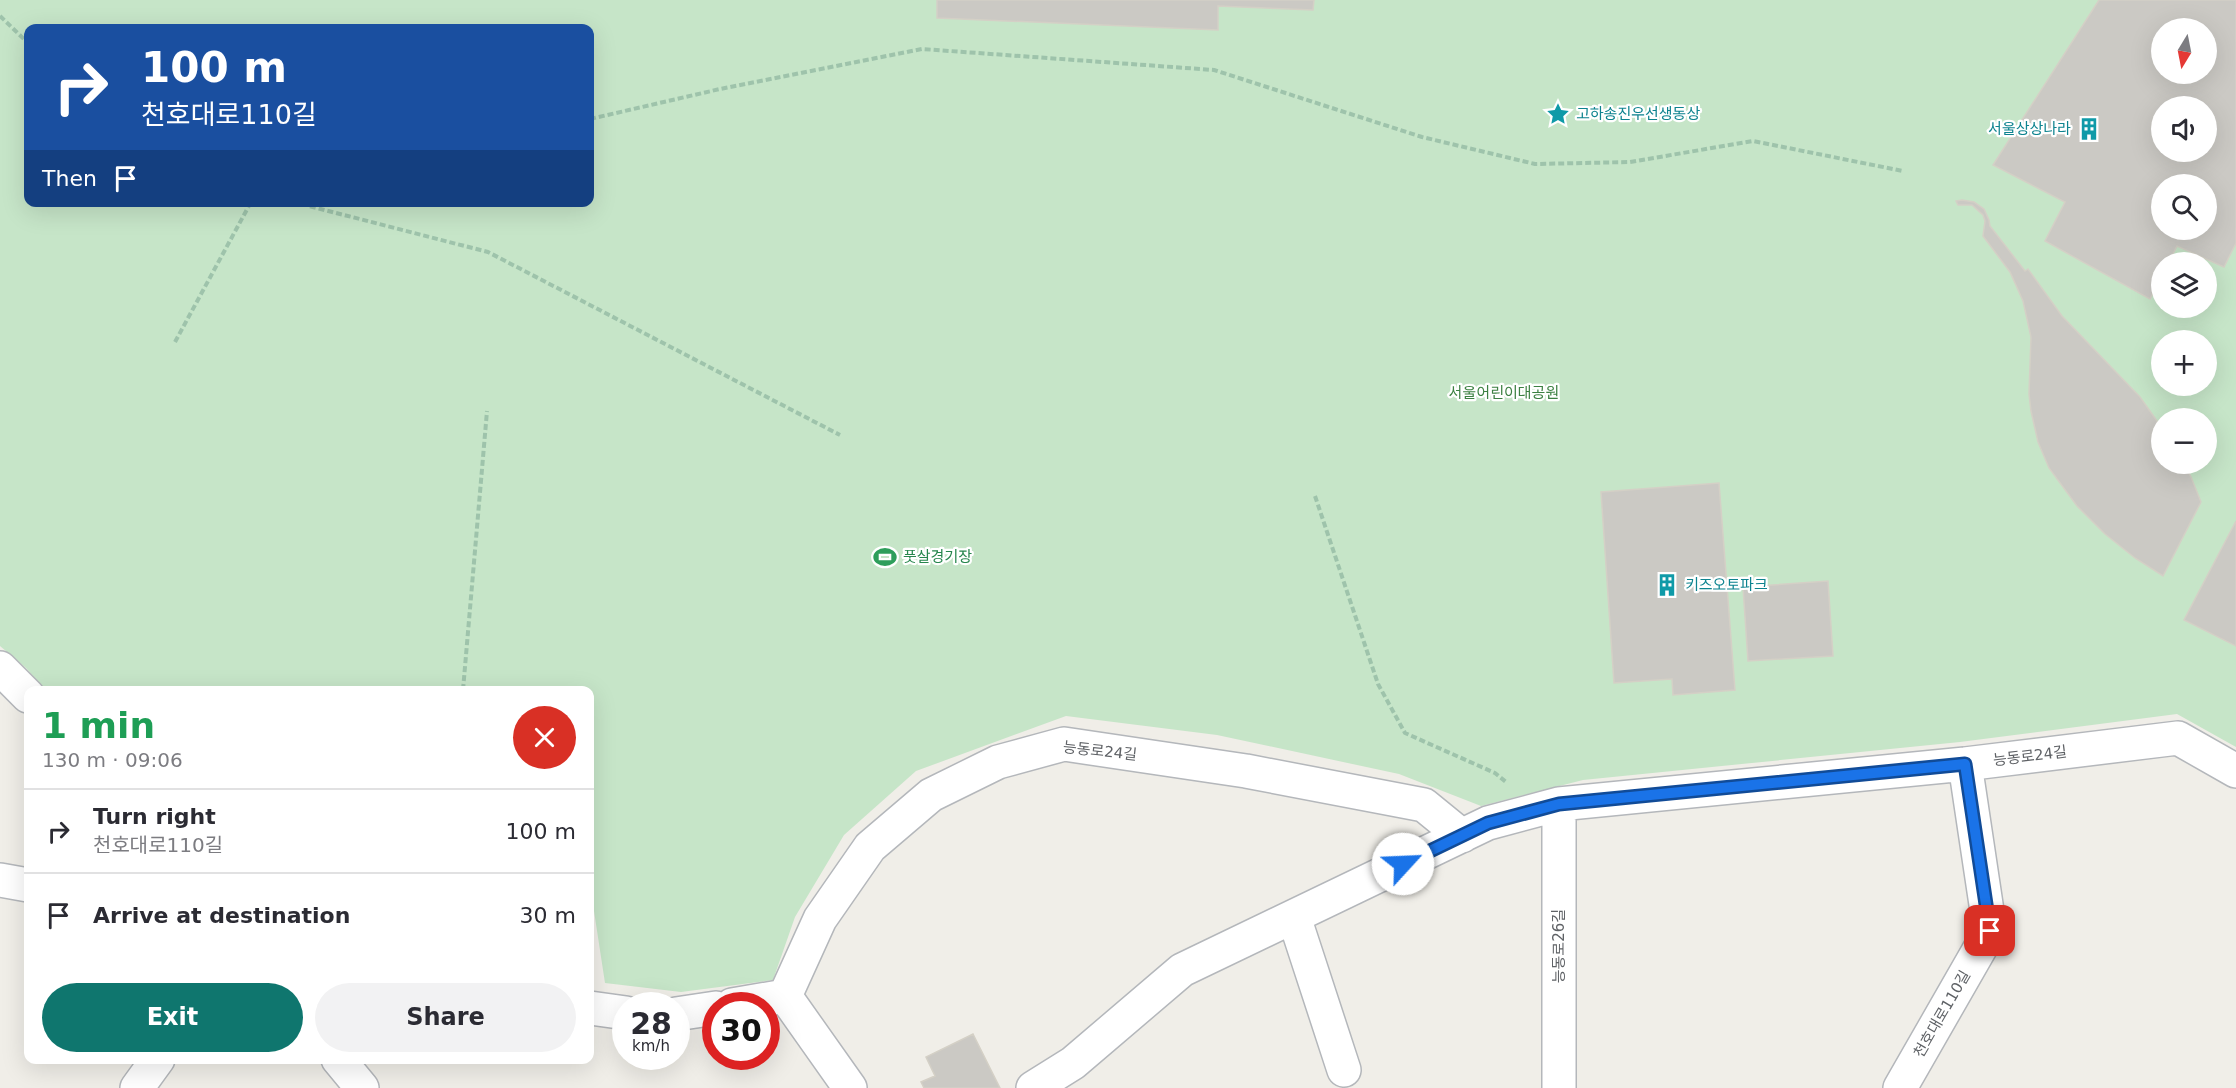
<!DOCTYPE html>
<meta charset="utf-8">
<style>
body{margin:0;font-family:"DejaVu Sans","Noto Sans KR",sans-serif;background:#f2f2f3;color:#2b2b33;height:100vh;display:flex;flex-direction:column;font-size:22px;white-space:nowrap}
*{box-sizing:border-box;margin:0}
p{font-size:20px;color:#7c7c81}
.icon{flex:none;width:33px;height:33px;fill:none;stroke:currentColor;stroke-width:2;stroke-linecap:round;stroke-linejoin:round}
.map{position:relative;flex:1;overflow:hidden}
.panel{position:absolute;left:24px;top:686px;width:570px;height:378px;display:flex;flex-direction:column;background:#fff;border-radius:12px;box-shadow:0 6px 24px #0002}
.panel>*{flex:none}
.top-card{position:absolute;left:24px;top:24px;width:570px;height:183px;border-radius:12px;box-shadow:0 6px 24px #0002;background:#1a4fa0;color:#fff;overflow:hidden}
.needle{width:39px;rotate:190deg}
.fabs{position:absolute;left:2151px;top:18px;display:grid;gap:12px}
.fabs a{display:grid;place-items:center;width:66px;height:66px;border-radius:50%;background:#fff;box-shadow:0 6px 24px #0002;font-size:30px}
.speed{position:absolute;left:612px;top:992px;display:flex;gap:12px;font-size:30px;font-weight:700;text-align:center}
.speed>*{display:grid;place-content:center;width:78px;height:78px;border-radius:50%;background:#fff;box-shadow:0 6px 24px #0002;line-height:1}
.speed small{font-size:15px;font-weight:400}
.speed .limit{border:9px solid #d22;background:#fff;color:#111}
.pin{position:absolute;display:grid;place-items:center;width:51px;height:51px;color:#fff;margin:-26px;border-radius:12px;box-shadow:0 3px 9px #0006}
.me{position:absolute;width:66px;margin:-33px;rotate:65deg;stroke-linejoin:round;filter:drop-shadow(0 0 4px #0008)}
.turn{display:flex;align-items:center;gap:21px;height:126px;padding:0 18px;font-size:27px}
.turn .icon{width:78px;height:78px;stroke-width:2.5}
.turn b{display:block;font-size:42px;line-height:51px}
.then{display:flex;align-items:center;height:57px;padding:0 18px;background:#0003;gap:12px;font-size:22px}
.round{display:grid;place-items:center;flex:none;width:63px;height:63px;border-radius:32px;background:#f2f2f3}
.head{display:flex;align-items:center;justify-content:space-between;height:102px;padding:0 18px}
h1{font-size:36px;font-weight:700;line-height:45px;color:#1e9e55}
.cta{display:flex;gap:12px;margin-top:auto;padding:12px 18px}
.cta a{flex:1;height:69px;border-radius:36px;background:#0f766e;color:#fff;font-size:24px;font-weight:700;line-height:69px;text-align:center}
.cta a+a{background:#f2f2f3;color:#2b2b33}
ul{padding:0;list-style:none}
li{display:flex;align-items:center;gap:18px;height:84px;padding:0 18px;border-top:2px solid #e1e1e2}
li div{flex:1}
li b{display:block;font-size:22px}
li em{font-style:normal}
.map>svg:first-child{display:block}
.green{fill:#c6e5c8;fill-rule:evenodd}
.building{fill:#cbc9c4;stroke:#d4d0c6;stroke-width:1.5;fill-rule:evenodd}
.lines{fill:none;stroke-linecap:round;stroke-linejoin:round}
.street-casing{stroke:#b4b7bb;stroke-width:36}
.path{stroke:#9ec3ab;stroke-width:4;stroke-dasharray:6 3;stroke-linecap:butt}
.street{stroke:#fff;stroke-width:33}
.route-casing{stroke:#114b97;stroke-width:15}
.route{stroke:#1a73e8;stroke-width:10}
.labels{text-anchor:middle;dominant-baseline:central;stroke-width:4.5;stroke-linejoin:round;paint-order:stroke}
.culture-label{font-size:15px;fill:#0d838f;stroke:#fff;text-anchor:start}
.park-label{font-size:15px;fill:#3c8042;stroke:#fff}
.leisure-label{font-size:15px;fill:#27864d;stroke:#fff;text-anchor:start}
.street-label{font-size:15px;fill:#5f6266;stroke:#fff}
</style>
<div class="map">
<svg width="2236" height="1088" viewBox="0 0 2236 1088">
<rect width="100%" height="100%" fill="#f0eee8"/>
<!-- green -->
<path class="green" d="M0 0H2236V747L2177 714 1960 742 1583 780 1481 806 1399 774 1217 735 1066 716 916 771 844 835 795 917 773 980 681 992 605 983 590 885V690H45L26 668 0 646ZM28 28H590V202H28ZM2162 28H2206V74H2162ZM2162 106H2206V152H2162ZM2162 184H2206V230H2162ZM2162 262H2206V308H2162ZM2162 340H2206V386H2162ZM2162 418H2206V464H2162Z"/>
<!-- building -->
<path class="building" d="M937 0H1314L1313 10 1218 6V30L937 18Z
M2099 0H2236V243L2224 267 2177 246 2169 262H2162V276L2150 299 2045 241 2065 202 1993 165ZM2162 28H2206V74H2162ZM2162 106H2206V152H2162ZM2162 184H2206V230H2162Z
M1962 200 1974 202 1984 209 1989 220 1990 226 2025 271 2028 269 2062 316 2140 397 2162 428V464H2184L2191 477 2201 502 2163 576 2135 558 2105 534 2077 506 2049 468 2038 442 2031 411 2029 394 2031 337 2023 301 2010 272 1983 236 1985 221 1983 215 1972 205H1958L1956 201Z
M1719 483 1735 690 1673 695 1672 679 1614 683 1601 492Z
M2236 521V646L2184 620Z
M1828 581 1833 656 1748 661 1743 587Z
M973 1034 1000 1088H924L921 1082 935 1076 926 1057Z"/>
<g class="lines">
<!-- street casing -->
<g class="street-casing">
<path id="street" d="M0 668 28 696
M0 880 28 885
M1294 917 1344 1070
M785 996 850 1088
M732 1005 785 996 820 919 870 847 931 795 998 762 1064 744 1246 771 1424 805 1462 836
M590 1008 626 1013
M676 1014 716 1008
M338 1059 362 1088
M137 1088 158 1059
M1033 1088 1073 1063 1182 970 1488 823 1559 804 1965 764 2178 738 2236 771
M1559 1088V804
M1900 1088 1990 931 1965 764"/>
</g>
<!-- path -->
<path class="path" d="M0 16 28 43
M590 119 720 89 922 49 1214 70 1422 137 1535 164 1630 162 1753 141 1903 171
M302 202 309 206 488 252 840 435
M175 342 251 202
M1315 496 1378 684 1405 733 1495 773 1506 782
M463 690 487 411"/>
<!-- street -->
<use href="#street" class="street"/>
</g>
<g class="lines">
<!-- route casing -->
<g class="route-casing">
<path id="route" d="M1403 864 1488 823 1559 804 1965 764 1990 931"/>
</g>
<!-- route -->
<use href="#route" class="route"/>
</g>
<!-- icons -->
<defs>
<g id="sight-bare" transform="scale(1.8)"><path d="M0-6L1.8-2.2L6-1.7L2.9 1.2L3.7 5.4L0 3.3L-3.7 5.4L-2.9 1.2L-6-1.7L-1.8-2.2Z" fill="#0f9aa8" stroke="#fff" stroke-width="2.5" paint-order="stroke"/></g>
<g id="building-bare" transform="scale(1.8)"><path d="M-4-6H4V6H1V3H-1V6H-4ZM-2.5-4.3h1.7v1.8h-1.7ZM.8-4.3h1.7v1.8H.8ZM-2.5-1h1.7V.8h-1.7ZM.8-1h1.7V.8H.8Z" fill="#0f9aa8" stroke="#fff" stroke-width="2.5" paint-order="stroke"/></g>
<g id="stadium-bare" transform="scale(1.8)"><path d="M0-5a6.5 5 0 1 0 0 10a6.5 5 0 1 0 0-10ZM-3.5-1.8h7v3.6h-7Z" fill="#2e9e5b" stroke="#fff" stroke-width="2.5" paint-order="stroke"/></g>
</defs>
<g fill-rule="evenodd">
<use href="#sight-bare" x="1558" y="114"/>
<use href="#building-bare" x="2089" y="129"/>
<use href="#stadium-bare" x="885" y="557"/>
<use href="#building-bare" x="1667" y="585"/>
</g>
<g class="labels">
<!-- culture labels -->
<g class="culture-label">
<text x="1576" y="114">고하송진우선생동상</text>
<text x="2071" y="129" text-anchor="end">서울상상나라</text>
<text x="1685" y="585">키즈오토파크</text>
</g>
<!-- park labels -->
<g class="park-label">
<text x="1504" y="393">서울어린이대공원</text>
</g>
<!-- leisure labels -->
<g class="leisure-label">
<text x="903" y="557">풋살경기장</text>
</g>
<!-- street labels -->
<g class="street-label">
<text transform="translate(1100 751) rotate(6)">능동로24길</text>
<text transform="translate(2030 756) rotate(-7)">능동로24길</text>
<text transform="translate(1559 946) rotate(-90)">능동로26길</text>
<text transform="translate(1942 1014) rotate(-60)">천호대로110길</text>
</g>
</g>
</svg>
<div class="fabs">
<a><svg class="needle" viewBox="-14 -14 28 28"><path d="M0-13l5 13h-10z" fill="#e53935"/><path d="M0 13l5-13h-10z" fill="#7c7c81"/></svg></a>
<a><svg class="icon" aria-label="sound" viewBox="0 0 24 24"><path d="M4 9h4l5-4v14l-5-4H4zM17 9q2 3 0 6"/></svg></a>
<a><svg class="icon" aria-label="search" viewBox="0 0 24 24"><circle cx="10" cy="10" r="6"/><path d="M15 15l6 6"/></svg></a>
<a><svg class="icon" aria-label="layers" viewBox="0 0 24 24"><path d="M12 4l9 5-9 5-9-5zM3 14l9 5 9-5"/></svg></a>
<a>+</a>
<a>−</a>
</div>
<div class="speed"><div>28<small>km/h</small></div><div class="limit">30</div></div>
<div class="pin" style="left:1990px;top:931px;background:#d93025"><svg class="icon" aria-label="arrive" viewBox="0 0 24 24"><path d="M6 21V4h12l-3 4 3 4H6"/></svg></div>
<svg class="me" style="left:1403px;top:864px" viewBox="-20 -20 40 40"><circle r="19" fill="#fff"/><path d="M0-13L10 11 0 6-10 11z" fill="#1a73e8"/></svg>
<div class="top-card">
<div class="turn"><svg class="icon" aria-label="right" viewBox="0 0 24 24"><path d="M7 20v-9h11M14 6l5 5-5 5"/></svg><div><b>100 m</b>천호대로110길</div></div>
<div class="then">Then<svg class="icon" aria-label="arrive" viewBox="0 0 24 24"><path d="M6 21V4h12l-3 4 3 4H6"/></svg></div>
</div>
<section class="panel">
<div class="head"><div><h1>1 min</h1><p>130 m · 09:06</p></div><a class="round" style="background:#d93025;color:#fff"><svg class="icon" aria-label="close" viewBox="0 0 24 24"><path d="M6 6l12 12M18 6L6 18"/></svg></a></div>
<ul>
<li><svg class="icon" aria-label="right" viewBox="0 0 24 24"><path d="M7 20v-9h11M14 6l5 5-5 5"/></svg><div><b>Turn right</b><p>천호대로110길</p></div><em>100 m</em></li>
<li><svg class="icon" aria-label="arrive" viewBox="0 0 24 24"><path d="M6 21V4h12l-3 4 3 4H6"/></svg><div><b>Arrive at destination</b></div><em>30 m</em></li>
</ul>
<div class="cta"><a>Exit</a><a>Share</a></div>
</section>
</div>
